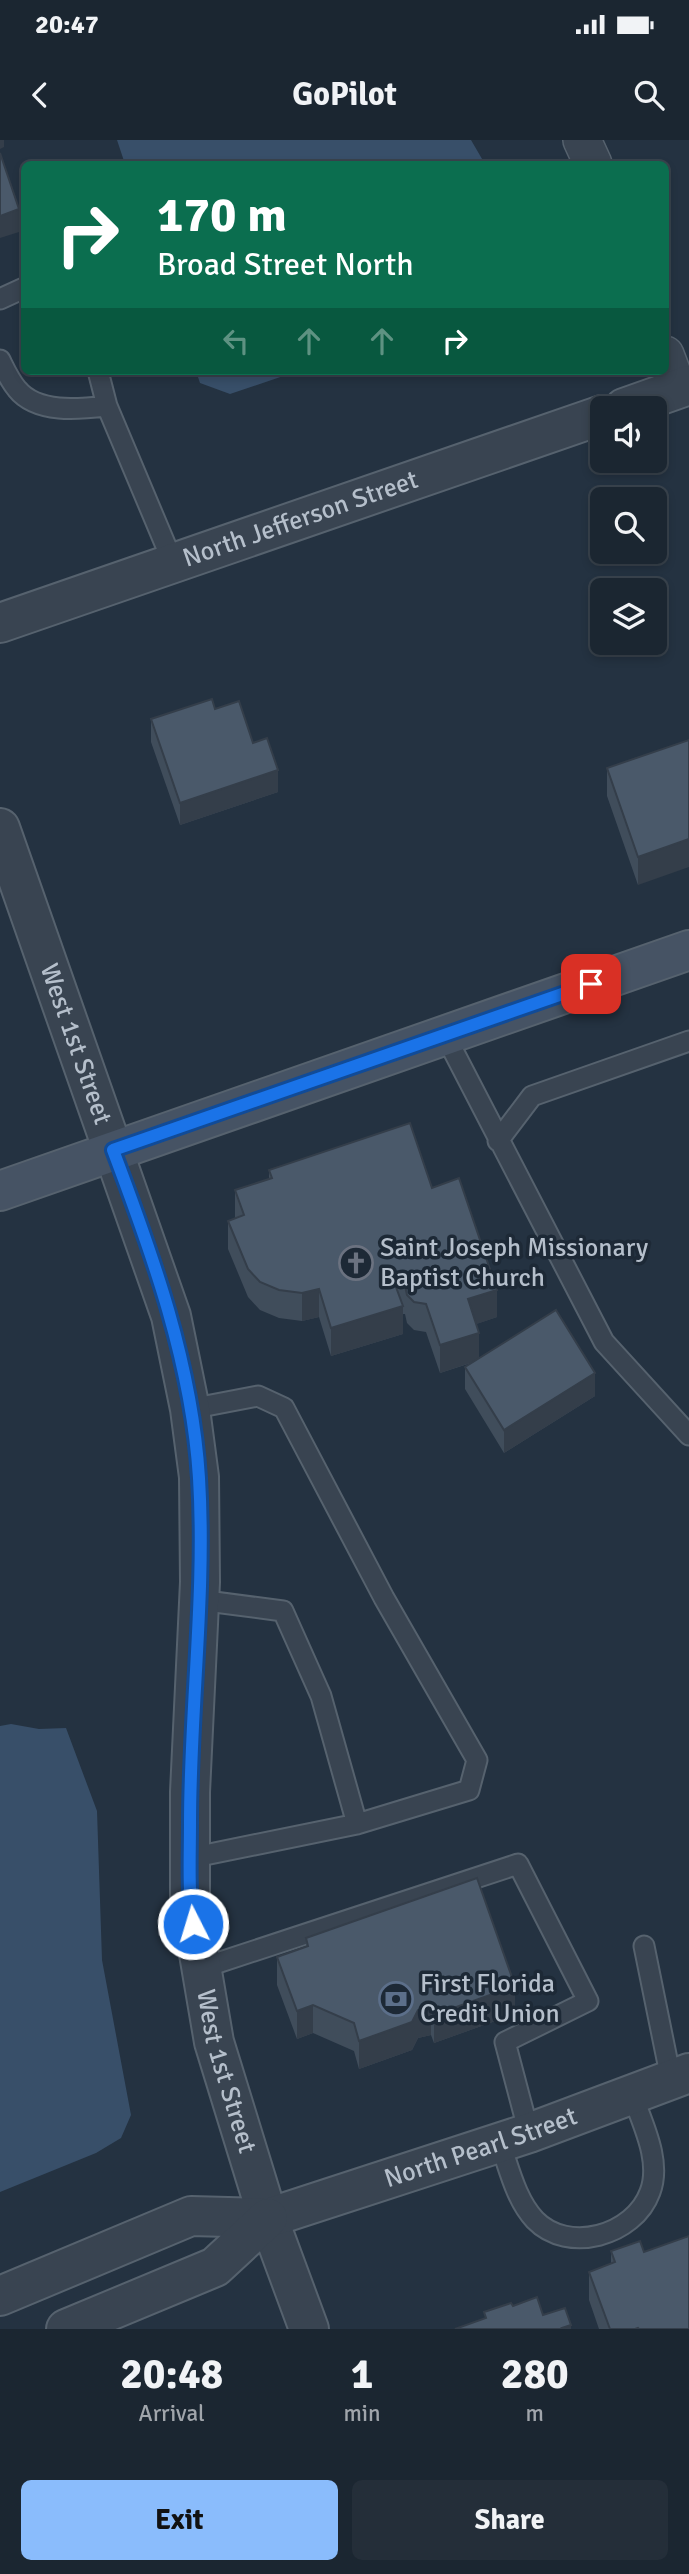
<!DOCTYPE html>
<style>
body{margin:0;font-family:Signika,sans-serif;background:#242e39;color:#f1f3f6;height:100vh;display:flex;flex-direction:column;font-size:26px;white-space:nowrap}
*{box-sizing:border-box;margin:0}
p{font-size:23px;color:#a0a5ab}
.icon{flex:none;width:38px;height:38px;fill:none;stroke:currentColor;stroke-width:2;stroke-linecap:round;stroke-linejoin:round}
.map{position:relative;height:2189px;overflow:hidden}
.details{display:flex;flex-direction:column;background:#1b2631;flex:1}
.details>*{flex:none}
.top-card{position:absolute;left:21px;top:21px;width:648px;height:214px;border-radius:10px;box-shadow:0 4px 10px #0003,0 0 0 2px #39434d;background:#0b6e4f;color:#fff;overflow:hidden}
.controls{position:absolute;left:590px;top:256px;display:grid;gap:14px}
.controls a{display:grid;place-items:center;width:77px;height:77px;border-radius:10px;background:#1b2631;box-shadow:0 4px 10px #0003,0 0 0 2px #39434d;font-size:35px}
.pin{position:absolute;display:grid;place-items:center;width:60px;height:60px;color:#fff;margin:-30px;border-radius:14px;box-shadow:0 4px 10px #0006}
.me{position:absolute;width:77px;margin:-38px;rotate:355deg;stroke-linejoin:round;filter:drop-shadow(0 0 5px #0008)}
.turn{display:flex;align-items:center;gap:24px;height:147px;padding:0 21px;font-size:32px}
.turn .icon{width:91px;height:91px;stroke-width:2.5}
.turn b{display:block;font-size:49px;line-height:60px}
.lanes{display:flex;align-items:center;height:66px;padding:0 21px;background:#0003;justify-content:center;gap:35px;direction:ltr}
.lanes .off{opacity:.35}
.eta{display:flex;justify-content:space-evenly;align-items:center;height:119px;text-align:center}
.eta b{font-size:42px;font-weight:700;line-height:49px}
.primary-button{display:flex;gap:14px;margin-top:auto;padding:14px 21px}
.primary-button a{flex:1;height:80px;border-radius:10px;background:#8abcfc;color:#111;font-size:28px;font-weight:700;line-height:80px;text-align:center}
.primary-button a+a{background:#242e39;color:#f1f3f6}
.status{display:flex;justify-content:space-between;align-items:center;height:49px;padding:0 35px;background:#1b2631;direction:ltr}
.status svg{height:19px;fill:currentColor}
header{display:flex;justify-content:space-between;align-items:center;height:91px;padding:0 21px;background:#1b2631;font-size:32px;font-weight:700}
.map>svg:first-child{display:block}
.water{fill:#384f69}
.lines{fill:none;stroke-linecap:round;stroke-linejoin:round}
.service-casing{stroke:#56626e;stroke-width:23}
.minor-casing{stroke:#56626e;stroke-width:40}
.tertiary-casing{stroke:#56626e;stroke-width:42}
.secondary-casing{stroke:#56626e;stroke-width:42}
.service{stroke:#394451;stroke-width:19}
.minor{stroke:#394451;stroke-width:37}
.tertiary{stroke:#394451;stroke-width:38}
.secondary{stroke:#465364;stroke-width:38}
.wall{fill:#404d5b}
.shaded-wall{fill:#343e4a}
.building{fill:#4a596a;stroke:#343e4a;stroke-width:2}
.route-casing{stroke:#114b97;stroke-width:18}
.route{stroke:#1a73e8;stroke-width:12}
.labels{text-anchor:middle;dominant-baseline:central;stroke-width:7;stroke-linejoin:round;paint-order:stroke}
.street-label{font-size:26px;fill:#b5bfcb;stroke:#1d2936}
.poi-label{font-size:26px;fill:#b5bfcb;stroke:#1d2936;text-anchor:start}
</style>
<div class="status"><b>20:47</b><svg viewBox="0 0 49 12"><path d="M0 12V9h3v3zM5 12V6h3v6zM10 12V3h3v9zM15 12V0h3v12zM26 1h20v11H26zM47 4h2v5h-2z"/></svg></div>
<header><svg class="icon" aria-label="back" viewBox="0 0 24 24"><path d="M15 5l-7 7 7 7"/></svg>GoPilot<svg class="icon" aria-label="search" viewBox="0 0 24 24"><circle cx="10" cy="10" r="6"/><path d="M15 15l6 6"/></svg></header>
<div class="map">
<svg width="689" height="2189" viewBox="0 0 689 2189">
<rect width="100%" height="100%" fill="#243241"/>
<!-- water -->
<path class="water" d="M117 0H471L485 24H125Z
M196 231H298L230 254 200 243Z
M11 1584 39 1589 66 1588 97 1671 102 1820 131 1975 121 1998 96 2013 0 2052V1586Z"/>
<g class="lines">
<!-- service casing -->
<g class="service-casing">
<path id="service" d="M0 159 24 148
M0 220C5 230 10 241 17 249 37 274 80 269 107 266
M98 231 107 266 174 425
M445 895 604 1202 689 1295
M498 1001 532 956 689 901
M199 1460 283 1471 321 1556 357 1684
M190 1718 357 1684 469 1650 477 1620 384 1458 284 1268 258 1256 190 1269
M644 1806 671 1939
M199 1829 518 1724 588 1861 505 1902 529 1993
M500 2003C509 2028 516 2060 535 2080 568 2114 634 2096 650 2052 662 2021 642 1983 632 1954"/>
</g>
<!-- minor casing -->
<g class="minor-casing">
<path id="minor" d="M582 0 593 24
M665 215 678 249"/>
</g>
<!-- tertiary casing -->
<g class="tertiary-casing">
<g id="tertiary">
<path d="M624 268 689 245"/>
<path id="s1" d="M0 483 602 275"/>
<path id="s2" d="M0 688 171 1176 190 1269 199 1337 200 1442 190 1652V1761L214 1902 268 2078 309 2189"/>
<path id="s3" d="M0 2156 191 2076 268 2078 529 1993 689 1933"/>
<path d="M66 2189 215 2127 268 2078"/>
</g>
</g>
<!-- secondary casing -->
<g class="secondary-casing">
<path id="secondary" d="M0 1051 689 810"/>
</g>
<!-- service -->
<use href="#service" class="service"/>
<!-- minor -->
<use href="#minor" class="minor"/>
<!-- tertiary -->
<use href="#tertiary" class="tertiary"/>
<!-- secondary -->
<use href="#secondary" class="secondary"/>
</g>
<!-- wall -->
<path class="wall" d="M215 569 253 603 278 652 180 685 151 602V579Z
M689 600 638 745 607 656V628Z
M269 1030 432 1048 497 1177 476 1184 479 1218 595 1256 504 1313 465 1249V1227L471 1223 440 1233 426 1192 414 1190 407 1183 405 1174H403V1194L331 1216 319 1177 302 1181 279 1178 260 1170 248 1157 228 1109V1081L235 1078V1050L269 1039Z
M306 1798 515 1874 434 1903 431 1895 418 1898 412 1910 359 1929 354 1911 313 1893 297 1899 277 1845V1817L306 1807Z
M611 2111 644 2112 689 2189H599L589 2160V2132L611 2124Z"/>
<!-- shaded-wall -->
<path class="shaded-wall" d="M0 0H4V7L0 9Z
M19 69V92L0 98V76Z
M278 630V652L180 685V663Z
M689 699V727L638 745V717Z
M319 1149V1177L302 1181V1153Z
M497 1150V1177L468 1187V1159Z
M403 1166V1194L331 1216V1188Z
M479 1193V1220L440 1233V1205Z
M595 1233V1256L504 1313V1290Z
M515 1846V1874L434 1903V1875Z
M313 1865V1893L297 1899V1871Z
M431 1867V1895L418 1898 412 1910 359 1929V1901L418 1870Z
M571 2185V2189H562V2188Z"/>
<!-- building -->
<path class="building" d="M0 13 19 69 0 76Z
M212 559 215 569 239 561 253 603 267 598 278 630 180 663 151 579Z
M689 600V699L638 717 607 628Z
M410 983 432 1048 459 1038 497 1150 468 1159 479 1193 440 1205 426 1164 414 1162 407 1155 405 1146 396 1147 403 1166 331 1188 319 1149 302 1153 279 1150 260 1142 248 1129 228 1081 244 1075 235 1050 272 1038 269 1030Z
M556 1170 595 1233 504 1290 465 1227Z
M477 1738 515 1846 434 1875 431 1867 418 1870 412 1882 359 1901 354 1883 313 1865 297 1871 277 1817 308 1806 306 1798Z
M689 2096V2189H639L638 2188 635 2189H610L589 2132 615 2122 611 2111 640 2101 644 2112Z
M537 2157 543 2175 565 2168 571 2185 562 2188 563 2189H455L486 2178 484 2172 511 2163 513 2166Z"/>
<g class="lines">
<!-- route casing -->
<g class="route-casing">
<path id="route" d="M193 1784C188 1750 190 1717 190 1683 190 1568 206 1453 199 1338 192 1224 153 1116 113 1010L591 844"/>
</g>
<!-- route -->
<use href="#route" class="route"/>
</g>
<!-- icons -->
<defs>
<g id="church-ring" transform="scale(1.75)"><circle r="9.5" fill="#1d2936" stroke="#6b7280" stroke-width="1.5"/><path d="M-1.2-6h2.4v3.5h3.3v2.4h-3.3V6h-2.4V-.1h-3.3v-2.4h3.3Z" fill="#6b7280"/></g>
<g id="bank-ring" transform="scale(1.75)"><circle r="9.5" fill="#1d2936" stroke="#5c6f8a" stroke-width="1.5"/><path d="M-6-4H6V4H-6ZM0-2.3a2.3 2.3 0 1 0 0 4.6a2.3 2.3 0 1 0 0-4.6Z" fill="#5c6f8a"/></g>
</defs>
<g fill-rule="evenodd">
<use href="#church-ring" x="356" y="1123"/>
<use href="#bank-ring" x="396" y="1859"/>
</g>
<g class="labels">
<!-- street labels -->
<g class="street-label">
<text stroke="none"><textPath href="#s1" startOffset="318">North Jefferson Street</textPath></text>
<text stroke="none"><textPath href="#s2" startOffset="229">West 1st Street</textPath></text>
<text stroke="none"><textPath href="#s2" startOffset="1279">West 1st Street</textPath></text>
<text stroke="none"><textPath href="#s3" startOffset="508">North Pearl Street</textPath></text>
</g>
<!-- poi labels -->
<g class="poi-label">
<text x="380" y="1108">Saint Joseph Missionary<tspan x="380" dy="30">Baptist Church</tspan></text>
<text x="420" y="1844">First Florida<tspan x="420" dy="30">Credit Union</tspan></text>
</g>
</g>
</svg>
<div class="controls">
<a><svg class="icon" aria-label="sound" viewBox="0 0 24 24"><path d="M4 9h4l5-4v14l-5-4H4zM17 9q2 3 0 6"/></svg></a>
<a><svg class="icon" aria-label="search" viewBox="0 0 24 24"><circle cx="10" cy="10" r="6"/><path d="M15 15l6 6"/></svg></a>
<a><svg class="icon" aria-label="layers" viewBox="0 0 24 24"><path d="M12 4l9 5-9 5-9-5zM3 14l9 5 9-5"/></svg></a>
</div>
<div class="pin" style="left:591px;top:844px;background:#d93025"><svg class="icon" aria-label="arrive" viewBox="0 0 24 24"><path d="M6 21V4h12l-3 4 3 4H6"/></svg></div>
<svg class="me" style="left:193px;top:1784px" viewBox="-20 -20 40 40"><circle r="17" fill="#1a73e8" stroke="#fff" stroke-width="3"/><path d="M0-11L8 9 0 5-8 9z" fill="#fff"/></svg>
<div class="top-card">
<div class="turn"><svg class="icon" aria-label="right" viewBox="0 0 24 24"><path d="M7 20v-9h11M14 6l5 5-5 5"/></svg><div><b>170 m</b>Broad Street North</div></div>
<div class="lanes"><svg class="icon off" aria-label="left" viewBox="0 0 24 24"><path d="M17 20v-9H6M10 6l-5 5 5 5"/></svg><svg class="icon off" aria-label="ahead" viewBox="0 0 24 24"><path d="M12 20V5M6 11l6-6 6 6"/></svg><svg class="icon off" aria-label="ahead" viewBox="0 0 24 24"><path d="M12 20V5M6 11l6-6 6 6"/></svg><svg class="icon" aria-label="right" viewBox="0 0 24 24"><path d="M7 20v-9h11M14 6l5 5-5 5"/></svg></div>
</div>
</div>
<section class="details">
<div class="eta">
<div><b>20:48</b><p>Arrival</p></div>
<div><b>1</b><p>min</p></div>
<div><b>280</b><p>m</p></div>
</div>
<div class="primary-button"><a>Exit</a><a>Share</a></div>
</section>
